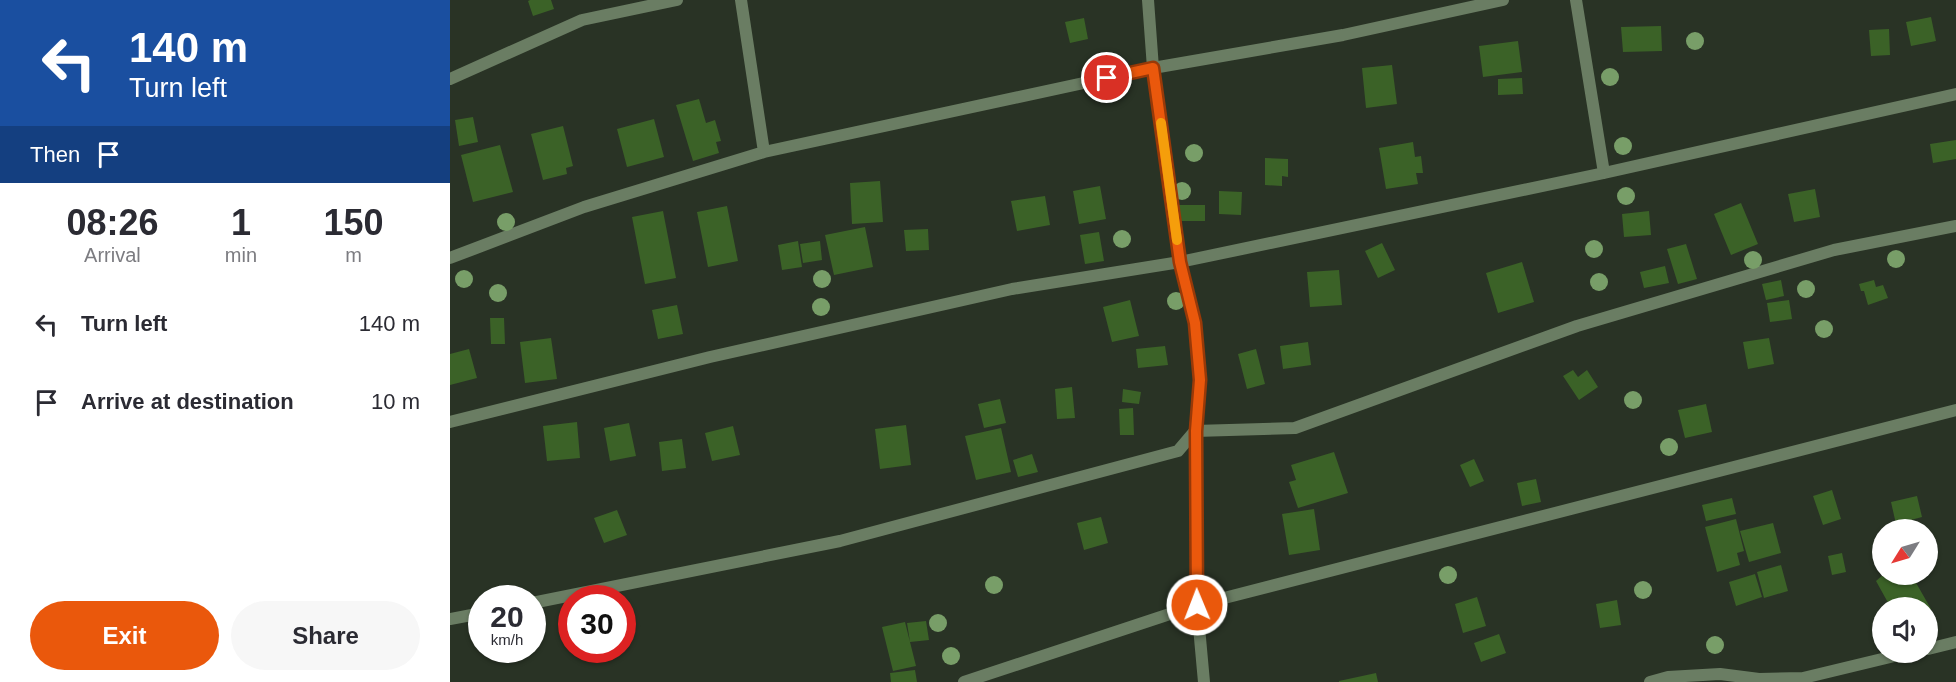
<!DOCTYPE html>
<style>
body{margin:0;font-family:Helvetica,sans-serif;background:#f7f7f7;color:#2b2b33;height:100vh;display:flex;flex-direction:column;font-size:22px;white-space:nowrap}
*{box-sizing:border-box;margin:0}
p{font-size:20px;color:#7c7c81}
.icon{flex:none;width:33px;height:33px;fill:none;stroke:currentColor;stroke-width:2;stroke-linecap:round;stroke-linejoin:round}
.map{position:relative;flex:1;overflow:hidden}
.panel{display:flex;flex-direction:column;background:#fff;width:450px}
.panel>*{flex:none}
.banner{background:#1a4fa0;color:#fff;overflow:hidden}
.needle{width:39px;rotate:233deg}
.buttons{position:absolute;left:1422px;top:519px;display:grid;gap:12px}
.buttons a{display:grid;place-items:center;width:66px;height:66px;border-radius:50%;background:#fff;box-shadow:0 2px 4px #0004;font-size:30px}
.speed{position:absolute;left:18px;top:585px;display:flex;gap:12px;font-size:30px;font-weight:700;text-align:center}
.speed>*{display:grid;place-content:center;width:78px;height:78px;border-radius:50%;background:#fff;box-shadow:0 2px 4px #0004;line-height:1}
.speed small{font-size:15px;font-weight:400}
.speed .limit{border:9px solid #d22;background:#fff;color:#111}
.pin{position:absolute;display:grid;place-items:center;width:51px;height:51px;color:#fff;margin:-26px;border:3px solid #fff;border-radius:50%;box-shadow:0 2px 6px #0007}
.me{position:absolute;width:66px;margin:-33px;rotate:359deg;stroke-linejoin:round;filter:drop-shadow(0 0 4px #0008)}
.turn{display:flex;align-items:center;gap:21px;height:126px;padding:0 30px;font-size:27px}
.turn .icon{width:78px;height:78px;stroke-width:2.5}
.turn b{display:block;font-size:42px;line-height:51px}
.then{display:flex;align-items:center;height:57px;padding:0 30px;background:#0003;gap:12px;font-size:22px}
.eta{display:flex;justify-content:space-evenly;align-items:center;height:102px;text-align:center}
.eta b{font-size:36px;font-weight:800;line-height:42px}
.cta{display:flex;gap:12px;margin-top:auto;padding:12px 30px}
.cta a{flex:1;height:69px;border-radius:36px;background:#ea580c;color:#fff;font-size:24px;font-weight:800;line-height:69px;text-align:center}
.cta a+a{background:#f7f7f7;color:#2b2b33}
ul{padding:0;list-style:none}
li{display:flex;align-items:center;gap:18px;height:78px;padding:0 30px}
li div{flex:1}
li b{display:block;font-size:22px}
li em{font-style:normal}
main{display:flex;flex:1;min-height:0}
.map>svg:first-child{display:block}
.building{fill:#3b6227}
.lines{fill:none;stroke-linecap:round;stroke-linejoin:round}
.street{stroke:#6a7d63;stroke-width:12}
.tree{fill:#789e68}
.route-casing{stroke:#983908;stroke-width:15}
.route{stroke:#ea580c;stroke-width:10}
.slow{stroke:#f59e0b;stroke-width:10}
</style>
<main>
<section class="panel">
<div class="banner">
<div class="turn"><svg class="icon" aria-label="left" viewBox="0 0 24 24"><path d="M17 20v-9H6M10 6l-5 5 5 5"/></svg><div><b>140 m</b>Turn left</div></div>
<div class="then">Then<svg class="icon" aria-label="arrive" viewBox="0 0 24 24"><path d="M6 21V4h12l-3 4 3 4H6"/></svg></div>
</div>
<div class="eta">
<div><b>08:26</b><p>Arrival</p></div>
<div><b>1</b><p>min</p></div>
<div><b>150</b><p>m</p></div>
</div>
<ul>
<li><svg class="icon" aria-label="left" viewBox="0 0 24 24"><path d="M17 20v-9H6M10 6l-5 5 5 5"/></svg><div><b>Turn left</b></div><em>140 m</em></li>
<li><svg class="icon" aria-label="arrive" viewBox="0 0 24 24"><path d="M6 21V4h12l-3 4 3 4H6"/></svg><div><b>Arrive at destination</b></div><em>10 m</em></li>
</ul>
<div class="cta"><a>Exit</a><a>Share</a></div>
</section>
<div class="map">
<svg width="1506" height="682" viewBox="0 0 1506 682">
<rect width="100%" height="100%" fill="#293325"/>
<!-- building -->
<path class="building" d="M80 0H101L104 9 83 16 78 1Z
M1481 17 1486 41 1461 46 1456 22Z
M634 18 638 39 620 43 615 22Z
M1211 26 1212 51 1173 52 1171 27Z
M1439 29 1440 55 1421 56 1419 30Z
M1068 41 1072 72 1033 77 1029 46Z
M942 65 947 104 916 108 912 68Z
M1072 78 1073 94 1048 95V79Z
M249 99 256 123 265 120 271 141 266 142 269 153 243 161 226 105Z
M23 117 28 142 9 146 5 120Z
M204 119 214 157 177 167 167 129Z
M113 126 123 166 116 168 117 174 93 180 81 134Z
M1506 140V159L1483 163 1480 144Z
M963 142 965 157 971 156 973 173H966L968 184 936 189 929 148Z
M50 145 63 192 23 202 11 155Z
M815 158 838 159V177L832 176V186L815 185Z
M430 181 433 222 402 224 400 183Z
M650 186 656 219 629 224 623 191Z
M1365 189 1370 217 1344 222 1338 194Z
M769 191 792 192 791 215 769 214Z
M595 196 600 225 567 231 561 201Z
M1291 203 1308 244 1281 255 1264 214Z
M727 205H755V221H728Z
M277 206 288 261 258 267 247 212Z
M213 211 226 278 195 284 182 217Z
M1199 211 1201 235 1174 237 1172 214Z
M415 227 423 267 384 275 375 235Z
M478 229 479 250 456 251 454 230Z
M649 232 654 261 635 264 630 235Z
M348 241 352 267 332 270 328 245Z
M370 241 372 260 353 263 350 244Z
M932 243 945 270 928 278 915 251Z
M1236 244 1247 279 1228 284 1217 249Z
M1072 262 1084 302 1048 313 1036 273Z
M1215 266 1219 283 1194 288 1190 272Z
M889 270 892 305 860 307 857 272Z
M1331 280 1334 296 1316 300 1312 284Z
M1424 280 1426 287 1433 285 1438 298 1418 305 1414 291H1411L1409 284Z
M680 300 689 336 662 342 653 307Z
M1339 300 1342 319 1320 322 1317 303Z
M227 305 233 334 208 339 202 310Z
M40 318H54L55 344H41Z
M101 338 107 379 75 383 70 342Z
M1319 338 1324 364 1298 369 1293 342Z
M858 342 861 365 833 369 830 346Z
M715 346 718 365 688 368 686 349Z
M19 349 27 378 0 385V354Z
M806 349 815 384 797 389 788 354Z
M1123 370 1128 377 1137 370 1148 387 1129 400 1113 376Z
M622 387 625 418 607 419 605 389Z
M673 389 691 392 689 404 672 402Z
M550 399 556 423 534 428 528 404Z
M1256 404 1262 432 1235 438 1228 410Z
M683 408 684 435H670L669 409Z
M127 422 130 458 97 461 93 426Z
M179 423 186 456 160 461 154 428Z
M456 425 461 465 430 469 425 429Z
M283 426 290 455 262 461 255 433Z
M551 428 561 472 526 480 515 436Z
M232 439 236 468 212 471 209 442Z
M884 452 898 493 848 508 839 482 846 480 841 465Z
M582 454 588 472 568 477 563 460Z
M1024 459 1034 481 1020 487 1010 465Z
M1086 479 1091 502 1072 506 1067 483Z
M1382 490 1391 519 1373 525 1363 496Z
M1467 496 1472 517 1446 524 1441 502Z
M1282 498 1286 514 1256 521 1252 505Z
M864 509 870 550 839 555 832 514Z
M167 510 177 535 154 543 144 518Z
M651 517 658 543 634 550 627 523Z
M1286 519 1294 551 1287 553 1290 565 1267 572 1255 527Z
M1323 523 1331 553 1299 562 1290 531Z
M1392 553 1396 572 1382 575 1378 556Z
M1331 565 1338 591 1314 598 1307 572Z
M1305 574 1312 597 1286 606 1279 582Z
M1434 574H1461L1481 609 1478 611V608H1441L1426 581Z
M1027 597 1036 626 1013 633 1005 604Z
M1167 600 1171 625 1150 628 1146 604Z
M476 621 479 640 460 642 457 623Z
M455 622 466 666 443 671 432 627Z
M1049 634 1056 653 1031 662 1024 643Z
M465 670 467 682H441L440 673Z
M926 673 928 682H889V681Z"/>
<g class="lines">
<!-- street -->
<path class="street" d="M291 0 314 152
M698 0 703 68 730 262 745 323 750 380 745 431 747 605 754 682
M1126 0 1154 173
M0 79 132 20 227 0
M0 258 134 207 314 152 703 68 893 35 1053 0
M0 422 260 357 562 289 730 262 1154 173 1506 94
M82 603 390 541 728 451 745 431 845 428 1127 326 1384 250 1506 226
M0 619 32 613
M1478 649 1506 642
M514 682 747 605 1506 410
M1200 682 1218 677 1270 674 1309 679 1353 678 1461 652"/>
</g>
<!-- trees -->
<g class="tree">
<circle cx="1245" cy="41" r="9"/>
<circle cx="1160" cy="77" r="9"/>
<circle cx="1173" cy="146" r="9"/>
<circle cx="744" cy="153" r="9"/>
<circle cx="732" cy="191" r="9"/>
<circle cx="1176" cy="196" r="9"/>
<circle cx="56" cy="222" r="9"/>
<circle cx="672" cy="239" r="9"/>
<circle cx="1144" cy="249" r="9"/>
<circle cx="1446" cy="259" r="9"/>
<circle cx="1303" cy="260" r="9"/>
<circle cx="14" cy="279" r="9"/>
<circle cx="372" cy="279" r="9"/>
<circle cx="1149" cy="282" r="9"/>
<circle cx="1356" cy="289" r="9"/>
<circle cx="48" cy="293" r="9"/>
<circle cx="726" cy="301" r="9"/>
<circle cx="371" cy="307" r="9"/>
<circle cx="1374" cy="329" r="9"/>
<circle cx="1183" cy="400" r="9"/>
<circle cx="1219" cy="447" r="9"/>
<circle cx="998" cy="575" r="9"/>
<circle cx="544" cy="585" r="9"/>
<circle cx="1193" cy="590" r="9"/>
<circle cx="488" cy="623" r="9"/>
<circle cx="1265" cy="645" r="9"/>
<circle cx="501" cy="656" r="9"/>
</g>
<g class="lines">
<!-- route casing -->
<g class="route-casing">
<path id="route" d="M657 78 703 68 730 262 745 323 750 380 746 431 747 605"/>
</g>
<!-- route -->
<use href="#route" class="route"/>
<!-- slow -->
<path class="slow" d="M711 123 727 240"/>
</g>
</svg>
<div class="buttons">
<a><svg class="needle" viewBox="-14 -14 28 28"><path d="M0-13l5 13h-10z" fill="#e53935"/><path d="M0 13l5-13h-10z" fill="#7c7c81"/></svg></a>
<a><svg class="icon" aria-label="sound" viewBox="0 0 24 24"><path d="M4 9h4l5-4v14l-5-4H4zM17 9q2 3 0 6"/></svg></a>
</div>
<div class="speed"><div>20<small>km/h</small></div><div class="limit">30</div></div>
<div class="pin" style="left:657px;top:78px;background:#d93025"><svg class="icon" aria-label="arrive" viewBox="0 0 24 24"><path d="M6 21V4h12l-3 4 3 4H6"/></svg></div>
<svg class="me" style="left:747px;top:605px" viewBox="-20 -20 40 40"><circle r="17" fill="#ea580c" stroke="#fff" stroke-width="3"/><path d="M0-11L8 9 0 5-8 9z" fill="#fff"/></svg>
</div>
</main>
